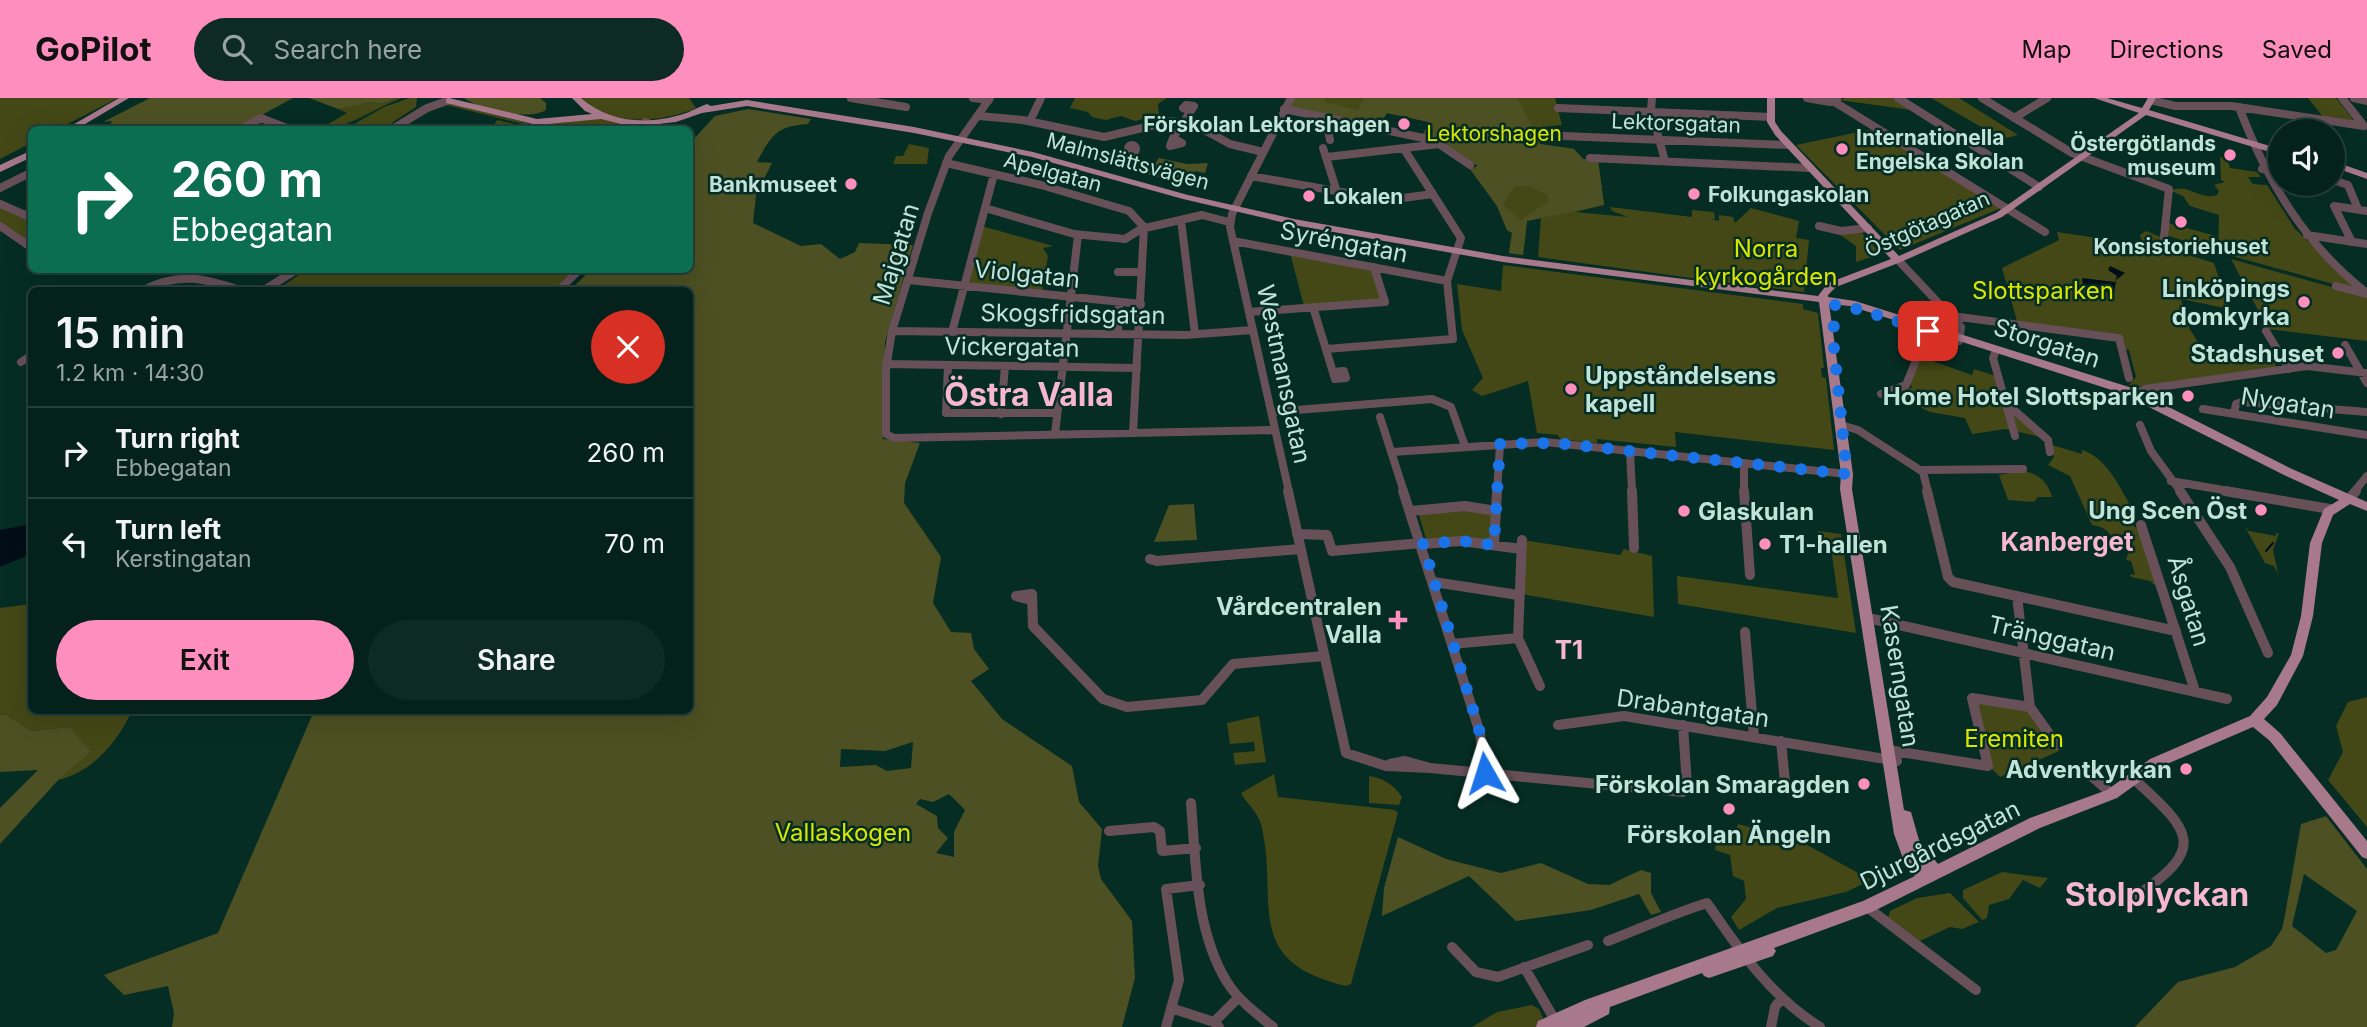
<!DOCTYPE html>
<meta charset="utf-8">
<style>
body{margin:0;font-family:Inter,sans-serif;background:#0d2a24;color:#f1f3f6;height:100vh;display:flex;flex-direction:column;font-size:26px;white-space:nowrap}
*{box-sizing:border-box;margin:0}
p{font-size:23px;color:#97a4a3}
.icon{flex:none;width:38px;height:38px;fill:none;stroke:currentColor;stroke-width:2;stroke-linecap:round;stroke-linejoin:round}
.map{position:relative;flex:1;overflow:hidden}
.details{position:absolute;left:28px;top:189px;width:665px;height:427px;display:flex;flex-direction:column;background:#04221b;border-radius:10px;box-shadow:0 7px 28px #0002,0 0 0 2px #253f3a}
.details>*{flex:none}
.top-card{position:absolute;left:28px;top:28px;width:665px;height:147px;border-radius:10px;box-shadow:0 7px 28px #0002,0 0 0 2px #253f3a;background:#0b6e4f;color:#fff;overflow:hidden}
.controls{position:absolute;left:2268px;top:21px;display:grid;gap:14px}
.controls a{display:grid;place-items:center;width:77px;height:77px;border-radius:50%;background:#04221b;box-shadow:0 7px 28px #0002,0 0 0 2px #253f3a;font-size:35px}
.pin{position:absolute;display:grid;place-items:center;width:60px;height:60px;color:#fff;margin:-30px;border-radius:14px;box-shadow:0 4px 10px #0006}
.me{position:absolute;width:77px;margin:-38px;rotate:354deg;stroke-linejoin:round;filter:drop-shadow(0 0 5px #0008)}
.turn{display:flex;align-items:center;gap:24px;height:147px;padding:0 28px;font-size:32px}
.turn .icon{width:91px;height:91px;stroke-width:2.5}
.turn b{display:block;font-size:49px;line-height:60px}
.round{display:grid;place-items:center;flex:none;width:74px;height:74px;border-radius:37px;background:#0d2a24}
.head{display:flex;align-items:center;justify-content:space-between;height:119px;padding:0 28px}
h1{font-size:42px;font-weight:600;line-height:52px}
.primary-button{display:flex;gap:14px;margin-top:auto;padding:14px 28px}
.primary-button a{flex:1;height:80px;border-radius:42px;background:#fe8ebd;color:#111;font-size:28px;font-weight:600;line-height:80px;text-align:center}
.primary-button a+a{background:#0d2a24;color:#f1f3f6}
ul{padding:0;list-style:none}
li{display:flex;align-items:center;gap:21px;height:91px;padding:0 28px;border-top:2px solid #253f3a}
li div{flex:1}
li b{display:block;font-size:26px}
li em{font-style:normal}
header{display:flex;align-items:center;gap:42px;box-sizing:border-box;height:98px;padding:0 35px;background:#fe8ebd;color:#111}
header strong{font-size:33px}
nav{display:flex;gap:38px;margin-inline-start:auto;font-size:24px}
.search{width:490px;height:63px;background:#0d2a24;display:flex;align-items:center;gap:18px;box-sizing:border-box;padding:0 24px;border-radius:38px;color:#97a4a3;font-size:26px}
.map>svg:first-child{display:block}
.green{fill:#434816}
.forest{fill:#4c5022;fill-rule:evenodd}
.water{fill:#000e18}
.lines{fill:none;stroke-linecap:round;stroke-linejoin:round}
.stream{stroke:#000e18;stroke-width:2}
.minor-far1{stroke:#685059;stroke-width:8}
.minor{stroke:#685059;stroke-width:10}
.major{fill:#a8788b;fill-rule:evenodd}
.route{stroke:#1a73e8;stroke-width:12;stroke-dasharray:0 21.6}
.poi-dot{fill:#fe8ebd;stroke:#052d24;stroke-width:2.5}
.labels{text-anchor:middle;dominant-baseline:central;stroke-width:5;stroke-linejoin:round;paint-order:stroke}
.far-street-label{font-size:21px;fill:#c1e3d8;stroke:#052d24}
.far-poi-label{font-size:21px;font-weight:bold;fill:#c1e3d8;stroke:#052d24;text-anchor:end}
.far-park-label{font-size:21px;fill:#d8e600;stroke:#052d24}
.street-label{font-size:24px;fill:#c1e3d8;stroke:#052d24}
.park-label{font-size:24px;fill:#d8e600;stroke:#052d24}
.poi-label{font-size:24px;font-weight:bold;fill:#c1e3d8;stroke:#052d24;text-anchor:end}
.neighbourhood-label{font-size:26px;font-weight:bold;fill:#f7b7cf;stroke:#052d24}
.district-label{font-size:32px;font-weight:bold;fill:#f7b7cf;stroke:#052d24}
.near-neighbourhood-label{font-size:32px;font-weight:bold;fill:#f7b7cf;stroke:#052d24}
</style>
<header>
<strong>GoPilot</strong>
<div class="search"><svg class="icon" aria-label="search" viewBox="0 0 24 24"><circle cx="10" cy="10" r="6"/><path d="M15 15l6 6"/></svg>Search here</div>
<nav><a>Map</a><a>Directions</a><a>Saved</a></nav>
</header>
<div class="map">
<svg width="2367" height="929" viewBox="0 0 2367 929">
<rect width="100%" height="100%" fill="#052d24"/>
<!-- green -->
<path class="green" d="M0 0H118L58 31 32 32 31 45 0 61Z
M397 0H402C374 10 348 31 318 32L347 15 338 11 374 4 380 6Z
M410 0H417L416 9 393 24 388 31 344 32 384 9Z
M582 0H689L696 10C665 24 607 30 582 0Z
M1075 0H1167L1158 6 1159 17 1135 23 1121 18 1106 22 1092 19 1088 14 1070 10Z
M1295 0H1555L1562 27 1531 30 1540 46 1574 51 1583 61 1598 62 1604 107 1575 114 1628 119 1612 113 1610 109 1692 119V112L1714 114 1715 121H1710L1719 123V117L1733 119 1735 125 1751 110 1799 123 1796 140 1809 142 1804 194 1722 184V180L1714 179 1713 183 1538 159 1541 120 1527 123 1523 157 1509 155 1512 135 1507 132 1497 108 1470 71 1478 68 1460 56 1429 24 1387 15 1378 29 1291 10Z
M1845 0H1893L1911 12 1839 2Z
M1931 0H1959L2018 37 2002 41Z
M2308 0H2336L2356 25 2324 20Z
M444 4 530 26 592 20 651 27 665 31H491L497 22 535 31 547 29H536L446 7 419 18Z
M1873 31 2001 110 1900 152 1796 47Z
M909 46 929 50 927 66H893L896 58H903Z
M2220 59 2227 60 2230 70 2257 74 2261 79H2248L2253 86 2267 87 2295 131 2355 188V192L2218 154 2219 117 2190 108 2183 98 2171 93C2188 84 2199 103 2217 97L2219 93 2214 87 2225 84 2221 82Z
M0 109 31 123V148L0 126Z
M2168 125 2216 138 2215 153 2166 137Z
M982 128 1053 148 1043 150 1048 158 1042 195 966 187Z
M1860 133 1881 156 1856 164V148L1836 134Z
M2146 133 2168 142 2170 151 2214 165 2229 211 2181 201 2189 230 2205 255 2274 263 2276 269 2135 289 2129 287 2136 279 2129 252 2125 251 2120 236 2017 223 2002 170 2059 142 2057 134 2143 147 2140 137Z
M1290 155 1372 171 1382 203 1304 208Z
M2231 161 2367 199V243L2268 231Z
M1503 167 1803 206V211L1818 215 1824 270H1821L1822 279 1826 280 1834 352 1675 334 1676 349 1597 341V345L1560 341 1558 337 1537 335 1528 283 1482 298 1472 292 1483 280 1462 232 1457 186 1501 193Z
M306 172H574L554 192 280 190Z
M1921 259 1972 277 1974 271 1996 278 2004 305 2045 340 2006 331 1972 336 1965 320 1930 314 1889 294 1912 290 1910 284Z
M2052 347 2082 356V352C2109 360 2122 395 2136 417L2131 426 2139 432 2157 489 2150 483 2131 479 2130 476 2135 477 2131 463 2126 462 2129 453 2116 449C2111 436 2107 429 2092 427L2070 378 2048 367 2054 359Z
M2021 373C2037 374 2048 384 2052 399H2038L2034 404 2008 402 1999 377Z
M1418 413H1494L1492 444 1426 441Z
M2245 429 2249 433 2276 438V435H2279L2273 452 2278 476 2274 468 2265 465Z
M1818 433 1841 436 1856 535 1678 506 1677 478 1838 500 1831 450 1820 448Z
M1523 442 1620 457 1624 451 1652 458 1654 519 1521 496Z
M31 506 32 612 132 613C117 644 93 674 58 682L69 629 31 633 6 616 0 617V510Z
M2367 599V729L2328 682 2343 654 2336 628 2348 604Z
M1977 603 2029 611 2059 653 2000 679 1992 671Z
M1259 618 1266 664 1235 667 1233 655 1255 653 1254 644 1230 646 1227 625Z
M1274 676 1278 699 1395 712 1398 715 1351 886 1346 888C1240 863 1280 804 1261 726 1257 713 1247 706 1241 695Z
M1369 678C1383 680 1394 687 1402 699L1399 707 1369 705Z
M1738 726 1798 742 1871 782 1846 794 1777 810 1739 832 1731 819 1746 801 1744 783 1733 778 1730 757 1715 752 1716 744 1732 743Z
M2002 774 2048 780 2040 790 2023 782 2009 801 1989 807 1987 820 1982 822 1963 800V792Z
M1950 795 1979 824 1962 831 1950 829 1920 843 1888 820 1890 813 1917 800Z
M1532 907 1539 911 1543 920 1537 929H1472L1497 914Z"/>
<!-- forest -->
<path class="forest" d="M150 0H293L236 31H108L112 23 103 24Z
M309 0H397L380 6 374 4 338 11Z
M464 0H540L546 5V12C530 23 479 12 464 0Z
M1295 0H1326L1324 4 1358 12 1364 0H1518L1540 46 1574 51 1583 61 1598 62 1604 107 1527 123 1523 157 1509 155 1512 135 1507 132 1497 108 1470 71 1478 68 1422 38 1429 24 1387 15 1378 29 1289 9ZM1515 88H1529L1547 97 1549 103 1521 122 1503 107Z
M748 11 811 21 808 26C776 28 771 38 757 64L772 65 756 97 753 125 801 148 821 146 840 161 855 154 859 145 913 147 885 244 883 341 920 345 905 385 904 405 941 459 933 505 951 534 971 535 974 551 989 571 971 583 1002 621 1072 668 1079 704 1102 731 1098 768 1101 781 1132 823 1135 880 1122 929H172L174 915 168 888 124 897 104 877 218 835 314 613 690 612V192H570L591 172H690V45L715 18ZM913 644 911 670 887 673 876 667 840 669 841 651 885 653ZM949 696 965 712 954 734V759L936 755 948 740 938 730 937 718 916 706 920 701 933 704Z
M1159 60 1187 66 1208 65 1205 75 1195 73 1185 87 1147 76Z
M1194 406 1197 442 1154 444 1169 407Z
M6 616 31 633 69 629 91 654 60 680 0 746V710L38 672 0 674V617Z
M2326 718 2367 771V929H2135L2178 884 2235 869 2271 848 2282 831 2285 817 2301 726ZM2304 776 2357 813 2336 852 2326 855 2292 828Z
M1398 739 1446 761 1501 775 1541 765 1588 786 1609 787 1641 772 1651 775V795L1661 814 1651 817 1639 796 1591 812 1516 823 1469 778 1382 818 1384 790Z"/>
<!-- water -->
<path class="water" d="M2110 168 2125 175 2116 182 2114 196 2083 188 2082 180 2115 184 2117 178 2108 172Z
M31 426V456L0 469V432Z"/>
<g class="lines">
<!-- stream -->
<path class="stream" d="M2266 453 2273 445"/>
<!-- minor-far1 -->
<path class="minor-far1" d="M851 0 906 9
M973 0 989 2
M990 0 949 58 928 115 892 233 886 271V336L894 340 1275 332
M1652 0 1651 12 1665 63
M1807 0 1830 4 1837 1
M1898 0 2039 89
M1982 0 2072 55 2169 91 2164 139
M2342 0 2364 28
M2354 0 2367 3
M2151 2 2175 8H2231L2364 28
M1833 3 2045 134
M2239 9C2267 83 2304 146 2367 195
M1558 10 1771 19
M1284 11 1433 42 1470 67
M979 18 1023 22 1104 39 1172 23 1197 28 1230 46 1263 54
M1325 19 1330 42
M2014 20 2047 0
M2309 20 2314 33
M1030 23 1041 0
M645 24 668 32
M239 32 261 20 292 32
M391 32 427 10 447 3
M1563 38 1788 47
M1173 40 1182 45 1170 48Z
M1173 40 1194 8 1186 7 1183 10 1187 12
M1128 51a4 4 0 1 1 8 0a4 4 0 1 1-8 0Z
M1323 50 1337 94
M2333 56 2334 59
M1327 59 1439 46
M1590 60 1810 70
M946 65 1041 87 1129 113 1144 129
M2262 71 2280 74
M1251 78 1387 102 1433 96
M2333 82 2348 87 2358 111
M0 90 32 74
M0 106 32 120
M985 110 1074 136 1125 141 1141 131 1202 117 1229 124
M1181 122 1195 236
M0 128 32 150
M1819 128 1841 133 1868 130
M2307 137 2367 146
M1233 143 1447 183
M2352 144 2334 108 2367 113
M1898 162 1961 229 1959 243
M1118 174H1142
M908 182 1141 206
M2336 188 2366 196
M143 192C178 174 204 180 240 192
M264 192 296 172
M559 192 579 172
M1313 209 1335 281 1346 280 1344 273 1333 274
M1249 214 1385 204 1374 169
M1952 218 2119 240 2129 280
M892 233 1185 237 1253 232
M2266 233 2289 271
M952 234 994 76
M1118 236 1119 205
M2345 247 2367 285
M1326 251 1453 241 1447 183 1461 140 1404 51
M1995 255 1993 260 2015 338
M21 264 32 257
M886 266 1137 270
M948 268 946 315H1057
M2152 291 2143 300H2136L2137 295 2145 291 2307 268 2367 275
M1881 296 1906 287 1928 233
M2006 305 2048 342 2050 354
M2203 311 2367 337
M1272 314 1432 301 1451 309 1465 348
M2234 315 2236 306 2242 304 2367 314
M1001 316 1005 268
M1380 319 1404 394
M1841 327 1858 332 1923 374 1928 394
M2140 327 2151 353 2181 394
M1133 335 1144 129
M1055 336 1078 137
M1630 352 1632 394
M1392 354 1545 344 1847 376
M1744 365V394
M1920 372 2023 371
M2171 383 2235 394
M1289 394 1230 129 1232 116 1291 0
M1497 394 1500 346
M2354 394 2367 378"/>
<!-- minor -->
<path class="minor" d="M1288 393 1346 655 1386 668 1430 670
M1403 393 1480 635 1485 675
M1632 393 1634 450
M1744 393 1750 477
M1927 393 1948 479 1953 484 2176 533
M2180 393 2230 469 2268 555
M2225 393 2330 411
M2349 401 2356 393
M1411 413 1465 408 1496 413
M2141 427 2195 593
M1297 436 1327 437 1332 453 1422 445
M1522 442 1518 540 1540 588
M1423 446 1461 443 1521 451
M1494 447 1497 393
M1150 461 1157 463 1300 451
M1434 484 1518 497
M2017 498 2030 609 2057 647
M1031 502 1016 498 1032 496 1033 528 1103 601 1127 609 1202 602 1233 566 1324 558
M1868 520 2227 601
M1745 534 1754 639
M1452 546 1518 540
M1558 627 1624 618 1897 663
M1781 643 1785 684
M1888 652 1988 668 1972 600 2030 609
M1390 666 1405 663 1430 670 1683 694 1687 688 1683 627
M2082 670 2112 696
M2135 682C2192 734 2207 750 2136 798
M1191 705C1196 764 1195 832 1227 884 1238 902 1257 916 1273 929
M1109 733 1154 729 1160 733 1162 753 1196 750
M1867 809 1976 892
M1608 843C1642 830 1672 816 1707 805 1740 853 1770 898 1820 929
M1452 849 1476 874 1498 879 1588 847
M1524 869 1559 929
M1171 910 1214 924
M1166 929 1179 882 1166 791 1200 787
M1219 929 1214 924 1238 900
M1771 929 1775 909 1782 900"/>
<!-- major -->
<path class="major" d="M119 0H129L75 32H64Z
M449 0 537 21 592 16 585 13 572 0H581C607 23 643 27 676 18 687 16 696 10 707 6L711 8 747 2 914 29 1033 54 1188 97 1294 121 1503 158 1818 198 1828 185 1891 161 1775 37 1767 24V0H1775V24L1781 33 1899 158 1996 115 2139 15 2094 0H2107L2142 10 2148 0H2156L2149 12 2280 51V57L2146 17 2002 119 1901 164 1836 189 1828 197V199L1855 203 2129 289 2292 371 2367 404V413L2350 406 2333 417 2322 445 2313 518 2303 558 2277 607 2264 621 2280 635 2367 743V761L2362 759 2270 643 2253 629 2160 669 2117 700 2040 730 1872 814 1774 850 1776 853 1773 858 1709 880 1704 878 1702 875 1610 909 1609 916 1584 929H1536L1538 923 1585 902 1863 803 1915 778 1905 766 1894 736 1840 391 1841 376 1819 204 1503 164 1294 127 1183 101 1032 59 914 35 747 8 702 15 676 24 639 28 621 26 601 21 537 27 446 5V1ZM1829 206 1850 208 2121 295 2284 377 2339 402 2324 411 2310 445 2301 518 2291 557 2267 599 2250 618 2150 661 2107 692 2030 720 1938 766 1919 742 1911 714 1904 712 1852 391 1853 376Z
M32 52V59L0 74V67Z
M2333 63 2367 75V81L2333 69Z"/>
</g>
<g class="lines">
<!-- route -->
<path class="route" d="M1485 675 1480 635 1423 446 1461 443 1494 447 1500 346 1555 345 1847 376 1833 241 1835 207 1861 212 1928 233"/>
</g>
<!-- markers -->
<g class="poi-dot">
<circle cx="1404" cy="26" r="7"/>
<circle cx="1842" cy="51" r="7"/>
<circle cx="2230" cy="57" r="7"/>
<circle cx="851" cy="86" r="7"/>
<circle cx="1694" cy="96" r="7"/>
<circle cx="1309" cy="98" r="7"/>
<circle cx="2181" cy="124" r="7"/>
<circle cx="2304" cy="204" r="7"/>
<circle cx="2338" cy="255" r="7"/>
<circle cx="1571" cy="291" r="7"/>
<circle cx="2188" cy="298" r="7"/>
<circle cx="2261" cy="412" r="7"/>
<circle cx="1684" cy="413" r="7"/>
<circle cx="1765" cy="446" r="7"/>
<path d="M1394.5 511.5h7v7h7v7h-7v7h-7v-7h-7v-7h7z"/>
<circle cx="2186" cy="671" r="7"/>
<circle cx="1864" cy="686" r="7"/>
<circle cx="1729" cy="711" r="7"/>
</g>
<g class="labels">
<!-- far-street labels -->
<g class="far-street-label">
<text transform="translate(1676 25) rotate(2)">Lektorsgatan</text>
<text transform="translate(1128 63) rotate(15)">Malmslättsvägen</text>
<text transform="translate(1053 74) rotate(15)">Apelgatan</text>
<text transform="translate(1927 126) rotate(-24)">Östgötagatan</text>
</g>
<!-- far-poi labels -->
<g class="far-poi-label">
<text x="1390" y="26">Förskolan Lektorshagen</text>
<text x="1856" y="39" text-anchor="start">Internationella<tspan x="1856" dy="24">Engelska Skolan</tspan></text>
<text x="2216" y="45">Östergötlands<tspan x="2216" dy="24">museum</tspan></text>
<text x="837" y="86">Bankmuseet</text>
<text x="1708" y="96" text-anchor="start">Folkungaskolan</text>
<text x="1323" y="98" text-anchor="start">Lokalen</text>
<text x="2181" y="148" text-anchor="middle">Konsistoriehuset</text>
</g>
<!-- far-park labels -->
<g class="far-park-label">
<text x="1494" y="35">Lektorshagen</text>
</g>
<!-- street labels -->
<g class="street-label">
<text transform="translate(1344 144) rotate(11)">Syréngatan</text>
<text transform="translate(896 156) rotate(-73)">Majgatan</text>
<text transform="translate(1027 176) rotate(6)">Violgatan</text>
<text transform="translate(1073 216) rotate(1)">Skogsfridsgatan</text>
<text transform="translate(2047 245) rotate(18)">Storgatan</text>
<text transform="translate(1012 249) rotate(1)">Vickergatan</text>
<text transform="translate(1284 276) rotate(78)">Westmansgatan</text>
<text transform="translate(2288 305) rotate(9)">Nygatan</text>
<text transform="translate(2189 503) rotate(73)">Åsgatan</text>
<text transform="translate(2052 540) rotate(13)">Tränggatan</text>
<text transform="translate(1900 578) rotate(81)">Kaserngatan</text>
<text transform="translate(1693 610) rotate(8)">Drabantgatan</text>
<text transform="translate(1940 747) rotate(-26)">Djurgårdsgatan</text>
</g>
<!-- park labels -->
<g class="park-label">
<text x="1766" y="150">Norra<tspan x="1766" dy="28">kyrkogården</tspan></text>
<text x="2043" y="192">Slottsparken</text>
<text x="2014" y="640">Eremiten</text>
<text x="843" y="734">Vallaskogen</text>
</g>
<!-- poi labels -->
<g class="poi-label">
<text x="2290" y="190">Linköpings<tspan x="2290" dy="28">domkyrka</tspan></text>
<text x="2324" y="255">Stadshuset</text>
<text x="1585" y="277" text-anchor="start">Uppståndelsens<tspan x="1585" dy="28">kapell</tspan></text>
<text x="2174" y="298">Home Hotel Slottsparken</text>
<text x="2247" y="412">Ung Scen Öst</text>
<text x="1698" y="413" text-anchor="start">Glaskulan</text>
<text x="1779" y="446" text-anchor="start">T1-hallen</text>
<text x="1382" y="508">Vårdcentralen<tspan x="1382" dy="28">Valla</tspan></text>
<text x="2172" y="671">Adventkyrkan</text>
<text x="1850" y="686">Förskolan Smaragden</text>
<text x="1729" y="736" text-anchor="middle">Förskolan Ängeln</text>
</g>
<!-- neighbourhood labels -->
<g class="neighbourhood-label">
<text x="2067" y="443">Kanberget</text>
<text x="1569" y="551">T1</text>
</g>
<!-- district labels -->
<g class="district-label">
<text x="1029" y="296">Östra Valla</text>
</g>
<!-- near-neighbourhood labels -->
<g class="near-neighbourhood-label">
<text x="2157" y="796">Stolplyckan</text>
</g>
</g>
</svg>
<div class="controls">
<a><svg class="icon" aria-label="sound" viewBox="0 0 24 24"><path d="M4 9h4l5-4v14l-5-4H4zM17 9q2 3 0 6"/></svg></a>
</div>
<div class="pin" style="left:1928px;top:233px;background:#d93025"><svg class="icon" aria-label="arrive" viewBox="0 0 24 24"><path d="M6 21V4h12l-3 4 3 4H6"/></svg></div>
<svg class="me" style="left:1485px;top:675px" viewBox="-20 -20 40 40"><path d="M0-17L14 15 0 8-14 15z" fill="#1a73e8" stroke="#fff" stroke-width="4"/></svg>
<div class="top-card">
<div class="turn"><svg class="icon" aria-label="right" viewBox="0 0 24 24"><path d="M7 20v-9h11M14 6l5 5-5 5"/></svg><div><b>260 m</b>Ebbegatan</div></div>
</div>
<section class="details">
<div class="head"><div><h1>15 min</h1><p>1.2 km · 14:30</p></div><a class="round" style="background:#d93025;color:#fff"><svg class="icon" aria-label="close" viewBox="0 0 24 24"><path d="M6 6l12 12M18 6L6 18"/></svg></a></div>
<ul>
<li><svg class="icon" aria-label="right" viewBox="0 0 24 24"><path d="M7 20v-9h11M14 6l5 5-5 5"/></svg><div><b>Turn right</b><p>Ebbegatan</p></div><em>260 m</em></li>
<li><svg class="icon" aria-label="left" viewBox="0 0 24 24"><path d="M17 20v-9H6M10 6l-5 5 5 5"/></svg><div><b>Turn left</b><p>Kerstingatan</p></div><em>70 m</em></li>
</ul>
<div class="primary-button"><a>Exit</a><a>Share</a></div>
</section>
</div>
